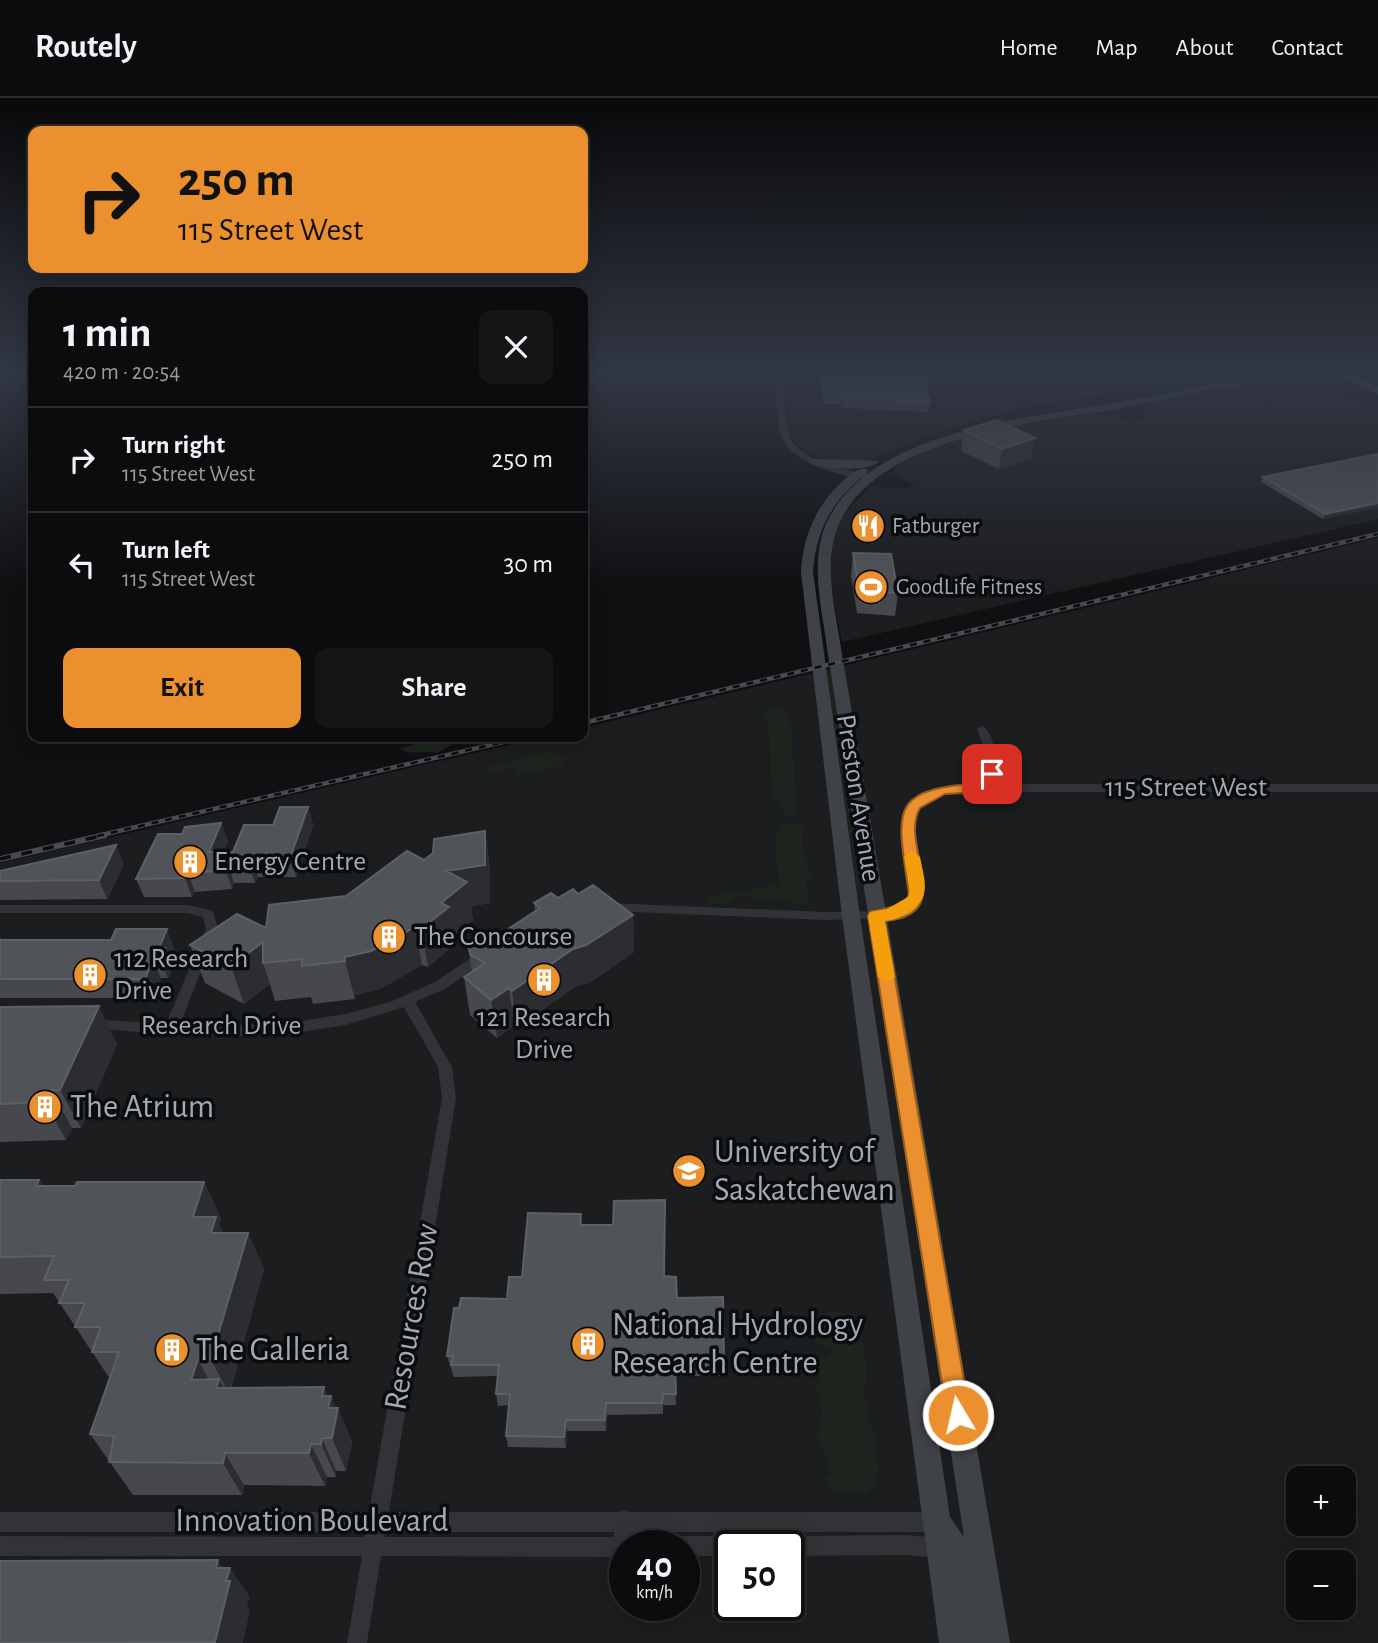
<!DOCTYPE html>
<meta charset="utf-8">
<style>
body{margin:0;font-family:"Alegreya Sans",sans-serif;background:#151517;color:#f1f3f6;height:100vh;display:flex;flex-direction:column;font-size:26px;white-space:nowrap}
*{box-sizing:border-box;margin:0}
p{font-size:23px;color:#9a9b9e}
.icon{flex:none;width:38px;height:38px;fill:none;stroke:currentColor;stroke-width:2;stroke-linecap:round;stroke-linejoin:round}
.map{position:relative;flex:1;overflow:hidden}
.drawer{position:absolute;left:28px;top:189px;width:560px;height:455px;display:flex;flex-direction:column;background:#0c0c0e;border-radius:14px;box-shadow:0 4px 18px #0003,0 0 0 2px #2c2c2e}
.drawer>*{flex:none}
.top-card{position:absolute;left:28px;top:28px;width:560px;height:147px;border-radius:14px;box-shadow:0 4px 18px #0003,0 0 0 2px #2c2c2e;background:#eb902e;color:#111;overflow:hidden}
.fabs{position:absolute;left:1286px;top:1368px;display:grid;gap:14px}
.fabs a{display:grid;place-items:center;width:70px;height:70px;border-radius:14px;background:#0c0c0e;box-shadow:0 4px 18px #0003,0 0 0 2px #2c2c2e;font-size:35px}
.speed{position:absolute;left:609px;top:1432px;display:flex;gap:14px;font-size:35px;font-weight:700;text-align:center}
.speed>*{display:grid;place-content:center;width:91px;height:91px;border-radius:50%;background:#0c0c0e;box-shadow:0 4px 18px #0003,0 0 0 2px #2c2c2e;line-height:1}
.speed small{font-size:18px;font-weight:400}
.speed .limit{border:4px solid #111;border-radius:10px;background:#fff;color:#111}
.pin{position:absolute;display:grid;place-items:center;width:60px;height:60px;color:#fff;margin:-30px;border-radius:14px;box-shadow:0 4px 10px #0006}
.me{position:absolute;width:77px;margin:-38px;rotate:351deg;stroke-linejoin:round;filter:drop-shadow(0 0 5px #0008)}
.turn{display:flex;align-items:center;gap:24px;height:147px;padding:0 35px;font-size:32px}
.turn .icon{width:91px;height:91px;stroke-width:2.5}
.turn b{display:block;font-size:49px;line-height:60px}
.round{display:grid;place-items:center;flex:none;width:74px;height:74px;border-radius:14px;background:#151517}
.headline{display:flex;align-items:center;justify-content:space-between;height:119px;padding:0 35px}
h1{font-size:42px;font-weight:700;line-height:52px}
.cta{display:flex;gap:14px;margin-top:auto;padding:14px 35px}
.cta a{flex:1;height:80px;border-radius:14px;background:#eb902e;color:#111;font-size:28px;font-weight:700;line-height:80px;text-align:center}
.cta a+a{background:#151517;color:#f1f3f6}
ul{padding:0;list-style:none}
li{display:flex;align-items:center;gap:21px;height:105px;padding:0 35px;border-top:2px solid #2c2c2e}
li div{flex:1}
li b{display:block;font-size:26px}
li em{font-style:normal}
header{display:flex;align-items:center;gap:42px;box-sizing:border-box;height:98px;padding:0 35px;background:#0c0c0e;border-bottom:2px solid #2c2c2e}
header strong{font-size:33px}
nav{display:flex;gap:38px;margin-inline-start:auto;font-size:24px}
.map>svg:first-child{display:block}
.built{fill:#1c1d1f;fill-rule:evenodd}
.green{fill:#1d241d}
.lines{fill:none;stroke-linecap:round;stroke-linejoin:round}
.minor{fill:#313336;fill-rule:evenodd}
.secondary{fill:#3f4246;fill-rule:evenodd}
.motorway{fill:#5e6267;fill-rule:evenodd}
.rail-far1-casing{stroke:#484b4f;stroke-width:4.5}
.rail-casing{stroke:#484b4f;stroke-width:6}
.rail-far1{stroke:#0b0c0d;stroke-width:2.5;stroke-dasharray:7;stroke-linecap:butt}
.rail{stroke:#0b0c0d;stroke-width:3.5;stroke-dasharray:11;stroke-linecap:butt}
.wall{fill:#46484d}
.shaded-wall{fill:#2c2d31}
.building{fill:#505358;stroke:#5d6066;stroke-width:2}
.route{fill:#eb902e;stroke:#995e1e;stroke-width:2}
.slow{fill:#f59e0b}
.labels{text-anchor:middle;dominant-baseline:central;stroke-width:7;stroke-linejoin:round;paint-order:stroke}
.far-poi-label{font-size:23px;fill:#a2a9b2;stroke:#0b0c0d;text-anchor:start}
.street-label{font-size:28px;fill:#a2a9b2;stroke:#0b0c0d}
.poi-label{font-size:28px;fill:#a2a9b2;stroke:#0b0c0d;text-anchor:start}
.near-poi-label{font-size:33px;fill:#a2a9b2;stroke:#0b0c0d;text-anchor:start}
.near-street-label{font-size:33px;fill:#a2a9b2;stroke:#0b0c0d}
</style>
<header>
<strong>Routely</strong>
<nav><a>Home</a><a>Map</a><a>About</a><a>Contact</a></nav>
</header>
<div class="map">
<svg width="1378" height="1545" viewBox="0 0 1378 1545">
<rect width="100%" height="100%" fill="#101012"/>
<!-- built -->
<path class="built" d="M781 273H1235L1025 309 937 334 865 364 826 363 807 355 796 345 790 335Z
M1292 276 1323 297 1378 304V421L842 544 830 485 833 439 843 417 871 388 908 391 913 386 894 377 895 368 939 346 1002 330 1091 316 1113 318 1130 324 1148 321 1139 311 1150 304Z
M1378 440V1545H0V765L543 639H583V630ZM1298 1381H1344V1426H1298ZM625 1447H684V1507H625ZM730 1447H789V1507H730ZM1298 1465H1344V1510H1298Z"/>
<!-- green -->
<path class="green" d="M830 571 863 782 858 796 826 572Z
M770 611H782L791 625 797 718H789C757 693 779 648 763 616Z
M438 639H464L465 645H454L437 655C424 652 412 658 399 651Z
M548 653 564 661V665C548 674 535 672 519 675L515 669 488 676 486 672C496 666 533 656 548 653Z
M779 727H799L803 730 801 743 811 776 806 786 809 806C784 805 762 799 737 799L729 806H713L707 802 709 798 779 787 775 744Z
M834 1213 855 1217C861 1231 866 1263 867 1278 867 1286 862 1294 864 1301 867 1311 870 1317 870 1328L877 1336 875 1348 879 1375 869 1396H833L825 1382 832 1375 816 1334C824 1319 823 1305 815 1290L820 1279 813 1259 827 1258 831 1252 813 1243 809 1227 821 1225 826 1214Z"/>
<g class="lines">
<!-- minor -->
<path class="minor" d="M773 273H779L790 340C809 368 844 371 875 378V382C850 382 792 366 782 340 777 325 775 290 773 273Z
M982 628C996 635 998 671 1000 686H1378V694H952L929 701 917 713 913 729 924 792 916 809 896 820 826 822 608 813 602 809 608 805 826 814 889 813 907 803 912 792 901 729 907 709 921 695 947 688 989 686 984 650 977 631Z
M0 807H188L213 813 218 831 180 926 244 927 295 924 345 916 390 904 435 884 478 855H488L490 858 488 861 445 891 415 904 452 969 456 1000 389 1414H619L624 1412 629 1414H936L943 1417 946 1424 943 1431 936 1434H633L634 1447H625V1459L381 1458 367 1545H347L362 1458H0V1438L365 1439 366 1434H0V1414H369L442 1000 438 969 404 909 345 927 295 935 244 938H193L86 930 84 926 86 922 91 921 166 926 206 831 203 819 188 815H0ZM386 1434H614V1439H385Z
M906 1437 940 1440 947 1443 950 1450 947 1457 940 1460 906 1457 789 1458V1447H780L782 1441 789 1438Z
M684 1438H730L737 1441 739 1447H730V1458H684V1447H675L677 1441Z"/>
<!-- secondary -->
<path class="secondary" d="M1272 273H1293C1272 285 1230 288 1205 293 1172 300 1139 307 1105 313 1025 326 879 340 840 424 822 462 835 510 841 550L1010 1545H939L842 818 801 474C803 438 816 407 844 382 851 376 858 369 867 371V375C833 401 816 431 813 474L860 818 950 1419 964 1439 827 550C822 510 809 463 827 424 872 330 1031 320 1121 304 1172 295 1222 284 1272 273Z
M815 361C827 362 874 361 879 364 863 375 830 370 811 366V362Z"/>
<!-- motorway -->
<path class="motorway" d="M1278 273H1302L1283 279Z
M1330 273H1347L1378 288V296Z"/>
<!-- rail-far1 casing -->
<g class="rail-far1-casing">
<path id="rail-far1" d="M583 625 1378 436
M97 738 525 639"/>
</g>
<!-- rail casing -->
<g class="rail-casing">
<path id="rail" d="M0 761 105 737"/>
</g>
<!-- rail-far1 -->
<use href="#rail-far1" class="rail-far1"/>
<!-- rail -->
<use href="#rail" class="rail"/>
</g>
<!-- wall -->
<path class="wall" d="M818 273H932L934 277 933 287H924L930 304 929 314 842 310 841 306H824Z
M1090 273H1128L1127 279 1107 282Z
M964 332 1035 340 1031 361 999 371 961 353Z
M1378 356 1323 421 1261 384 1263 379Z
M853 455 898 495 895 518 857 515 851 478Z
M308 709 313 727 296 779H258L255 785H234L232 791 195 794 192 799H144L136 781 182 736 221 725 228 744 223 754H233L273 727Z
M485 733 490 771V805L471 808 473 822 454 838 455 846 428 869 422 867 380 891 355 897V901L313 906 311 899 275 903 270 886 244 906 205 885 190 847 266 830 346 798Z
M124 766 107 801 0 802V773Z
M578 796 633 817 634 854 589 885 576 888 517 930 514 928 497 940 470 917 464 879 472 873 468 849 487 845 535 813 534 805Z
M0 839 2 842 174 850 170 861 173 869 168 880H161L153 900H0Z
M0 909 117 946 81 1030H72L66 1042 0 1044Z
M0 1082H39L43 1088H75L204 1084 221 1121 219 1126 223 1135H248L264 1171 231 1290 331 1298 336 1310H338L352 1344 346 1373H336V1379H327L325 1388 244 1387 242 1397H133L90 1336 110 1281 53 1195 0 1196Z
M581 1116 582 1127 665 1178 677 1200 724 1266V1278H675L676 1307H663V1316L607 1317 606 1333H567L566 1350 508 1349 506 1338 509 1307 498 1308 496 1296 497 1278 454 1279 447 1258 507 1201 522 1179Z"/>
<!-- shaded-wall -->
<path class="shaded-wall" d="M1108 273H1128L1127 279 1107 282Z
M1035 340 1031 361 999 371 1002 351Z
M1378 405V410L1323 421 1325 416Z
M308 709 313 727 296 779 290 760Z
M221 725 228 744 215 773 209 754Z
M485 733 490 771V805L471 808 473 822 454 838 455 846 428 869 421 831 441 805 446 773Z
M116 747 124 766 107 801 99 782Z
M252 760 258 779 255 785 249 767Z
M228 767 234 785 232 791 226 772Z
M188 775 195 794 192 799 185 780Z
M633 817 634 854 589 885 576 888 517 930 512 893 573 851Z
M415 829 422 867 380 891 355 897V901L345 863V859Z
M167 831 174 850 170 861 173 869 168 880 160 861 159 850Z
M263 844V865L270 886 244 906 231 868Z
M153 861 161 880 153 900 145 881Z
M509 890 514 928 497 940 491 902Z
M99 908 117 946 81 1030 60 992Z
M51 992 72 1030 66 1042 45 1004Z
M39 1082 61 1119 36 1088Z
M204 1084 221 1121 219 1126 233 1156 193 1119Z
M248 1135 264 1171 229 1296 211 1261Z
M198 1261 216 1296 191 1282Z
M219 1281 237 1315 216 1290Z
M324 1289 330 1303 331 1298 338 1313V1310L352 1344 346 1373 332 1340 322 1298Z
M606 1305 607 1317 606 1333 605 1322Z
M566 1322 567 1333 566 1350 564 1339Z
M322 1340 336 1373V1379L321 1346Z
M311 1346 327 1379 325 1388 309 1355Z
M225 1355 244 1387 242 1397 223 1365Z
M218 1462 228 1477 230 1470 250 1499 247 1508 250 1512 243 1545H216L215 1544 216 1470Z"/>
<!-- building -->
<path class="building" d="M821 273H932L934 277H921L930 304 843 301 842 296H825Z
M997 322 1035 340 1002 351 964 332Z
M1378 356V405L1325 416 1263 379Z
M853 455 891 456 898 495 859 492Z
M280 709H308L290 760H252L249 767H228L226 772 188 775 185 780 136 781 158 736H182L185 729 221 725 209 754H233L244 727H273Z
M485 733V767L446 773 467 784 441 805 449 809 421 831 415 829 371 853 345 859V863L302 868V861L263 865V844L231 868 190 847 237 816 266 830 269 807 346 798 407 753 424 762 433 755 434 741Z
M116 747 99 782 0 783V773Z
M593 787 633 817 586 847 573 851 512 893 509 890 491 902 464 879 485 865 471 857 468 849 476 844 487 845 540 810 534 805 551 795 558 800 573 791 578 796Z
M116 831H167L159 850H165L160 861H153L145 881H0V842H111Z
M99 908 60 992H51L45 1004 0 1006V909Z
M0 1082H39L36 1088H75L77 1084H204L193 1119H216L211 1135H248L211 1261H198L191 1282 219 1281 216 1290 324 1289 322 1298H331L328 1310H338L332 1340H322L321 1346H311L309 1355H225L223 1365 109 1364 114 1338 90 1336 119 1254H92L101 1229H75L85 1205H59L69 1182H44L54 1158 0 1159Z
M665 1102 664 1178 676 1179 677 1200 723 1199 724 1266H675L676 1296H663L662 1305H606L605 1322H566L564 1339 506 1338 510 1296H496L499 1267H451L453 1258H447L454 1210H459L461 1200 507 1201 509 1179H522L528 1115 581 1116 580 1127H613L614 1103Z
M218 1462 216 1470H230L226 1483H230L215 1544 0 1545V1463Z"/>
<!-- sky -->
<linearGradient id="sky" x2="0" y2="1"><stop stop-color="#09090a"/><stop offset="0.56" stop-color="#313744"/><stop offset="1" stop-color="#313744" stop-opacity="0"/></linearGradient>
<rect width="1378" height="490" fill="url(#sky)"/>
<!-- route -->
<path class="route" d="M992 671 999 676 1000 693 945 696 920 710C898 747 960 816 885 823L970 1317 967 1325 958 1329 950 1325 947 1317 868 818 870 814C884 810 901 811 909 797 897 711 886 690 986 685L984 676Z"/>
<!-- slow -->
<path class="slow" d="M912 753 920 759C924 781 932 799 911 812 902 818 896 822 885 823L895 879 886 885 878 879 868 818 870 814 887 811 908 799 910 792 904 759Z"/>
<!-- icons -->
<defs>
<g id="restaurant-disc" transform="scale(1.75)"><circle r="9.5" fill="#eb902e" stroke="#0b0c0d"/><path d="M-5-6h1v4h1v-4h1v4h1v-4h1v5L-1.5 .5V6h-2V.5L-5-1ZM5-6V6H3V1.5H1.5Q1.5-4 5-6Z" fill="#fff"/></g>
<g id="stadium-disc" transform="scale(1.75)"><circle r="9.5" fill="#eb902e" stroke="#0b0c0d"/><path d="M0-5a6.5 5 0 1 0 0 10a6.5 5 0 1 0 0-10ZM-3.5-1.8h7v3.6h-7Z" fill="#fff"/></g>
<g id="building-disc" transform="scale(1.75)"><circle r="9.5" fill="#eb902e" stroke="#0b0c0d"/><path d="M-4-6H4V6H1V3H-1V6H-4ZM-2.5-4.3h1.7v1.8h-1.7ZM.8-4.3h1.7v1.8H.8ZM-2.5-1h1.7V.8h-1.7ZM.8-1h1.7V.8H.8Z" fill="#fff"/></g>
<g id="university-disc" transform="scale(1.75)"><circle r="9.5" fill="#eb902e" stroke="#0b0c0d"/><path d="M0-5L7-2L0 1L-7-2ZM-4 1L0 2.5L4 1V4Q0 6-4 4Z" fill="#fff"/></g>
</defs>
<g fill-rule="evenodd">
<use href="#restaurant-disc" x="868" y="428"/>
<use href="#stadium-disc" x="871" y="489"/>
<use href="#building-disc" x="190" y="764"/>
<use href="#building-disc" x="389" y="839"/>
<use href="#building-disc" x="90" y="877"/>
<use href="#building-disc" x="544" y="882"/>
<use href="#building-disc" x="45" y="1009"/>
<use href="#university-disc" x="689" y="1073"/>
<use href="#building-disc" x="588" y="1246"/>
<use href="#building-disc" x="172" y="1252"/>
</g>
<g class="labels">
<!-- far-poi labels -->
<g class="far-poi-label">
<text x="892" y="428">Fatburger</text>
<text x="896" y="489">GoodLife Fitness</text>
</g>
<!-- street labels -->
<g class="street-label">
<text x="1186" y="690">115 Street West</text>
<text transform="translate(858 700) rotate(81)">Preston Avenue</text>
<text x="221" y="928">Research Drive</text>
</g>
<!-- poi labels -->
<g class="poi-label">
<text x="214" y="764">Energy Centre</text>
<text x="414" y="839">The Concourse</text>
<text x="114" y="861">112 Research<tspan x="114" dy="32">Drive</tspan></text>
<text x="544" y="920" text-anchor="middle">121 Research<tspan x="544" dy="32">Drive</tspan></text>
</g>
<!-- near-poi labels -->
<g class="near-poi-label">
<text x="70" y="1009">The Atrium</text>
<text x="714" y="1054">University of<tspan x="714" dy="38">Saskatchewan</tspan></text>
<text x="612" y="1227">National Hydrology<tspan x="612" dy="38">Research Centre</tspan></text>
<text x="196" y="1252">The Galleria</text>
</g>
<!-- near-street labels -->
<g class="near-street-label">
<text transform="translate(412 1219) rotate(-80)">Resources Row</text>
<text x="312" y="1423">Innovation Boulevard</text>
</g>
</g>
</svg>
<div class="fabs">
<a>+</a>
<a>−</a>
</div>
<div class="speed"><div>40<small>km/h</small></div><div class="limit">50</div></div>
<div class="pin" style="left:992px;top:676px;background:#d93025"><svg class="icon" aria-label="arrive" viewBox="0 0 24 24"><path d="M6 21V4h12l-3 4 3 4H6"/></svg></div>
<svg class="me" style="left:958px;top:1317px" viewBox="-20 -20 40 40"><circle r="17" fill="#eb902e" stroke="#fff" stroke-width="3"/><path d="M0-11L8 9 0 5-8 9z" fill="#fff"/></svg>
<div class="top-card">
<div class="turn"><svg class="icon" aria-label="right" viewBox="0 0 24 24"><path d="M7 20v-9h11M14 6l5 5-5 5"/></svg><div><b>250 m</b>115 Street West</div></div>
</div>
<section class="drawer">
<div class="headline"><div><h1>1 min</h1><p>420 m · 20:54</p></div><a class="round"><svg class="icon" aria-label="close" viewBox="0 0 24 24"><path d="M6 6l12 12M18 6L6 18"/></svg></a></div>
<ul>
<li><svg class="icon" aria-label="right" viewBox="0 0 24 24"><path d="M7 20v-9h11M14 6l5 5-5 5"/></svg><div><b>Turn right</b><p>115 Street West</p></div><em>250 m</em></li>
<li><svg class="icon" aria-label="left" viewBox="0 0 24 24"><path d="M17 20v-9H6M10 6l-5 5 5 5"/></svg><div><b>Turn left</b><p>115 Street West</p></div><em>30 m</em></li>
</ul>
<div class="cta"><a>Exit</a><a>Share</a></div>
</section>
</div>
